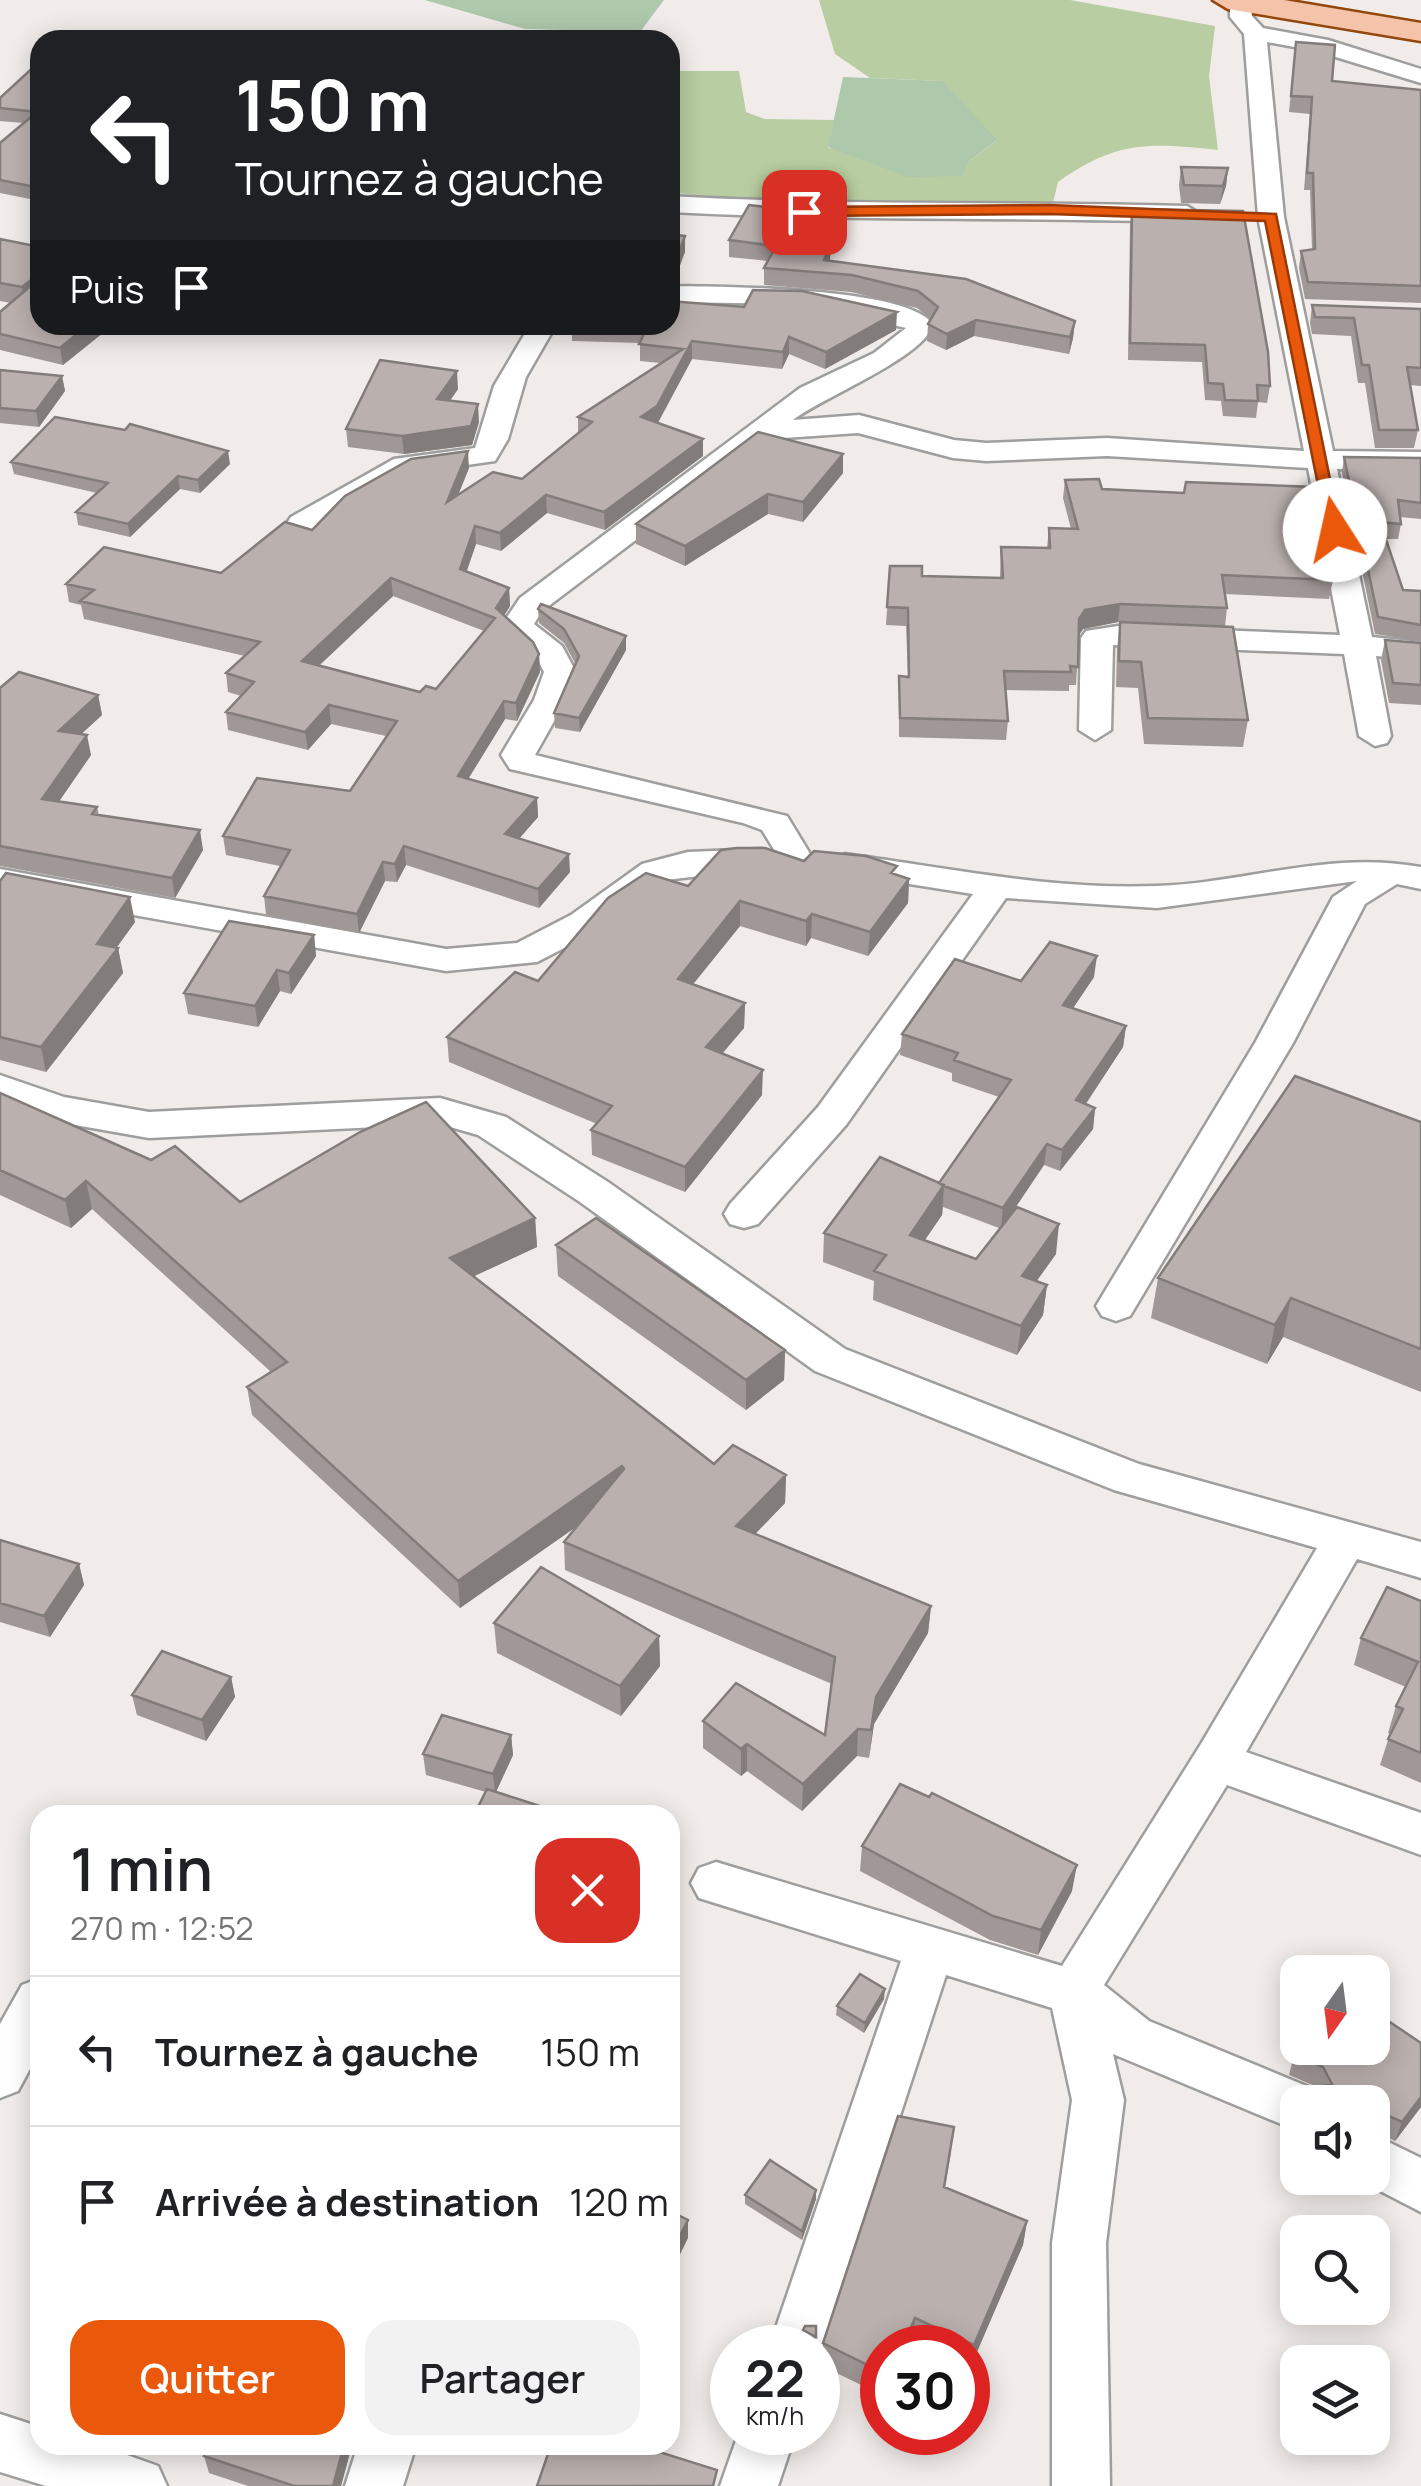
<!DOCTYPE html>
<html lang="fr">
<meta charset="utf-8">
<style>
body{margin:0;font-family:Manrope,sans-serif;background:#f2f2f2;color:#202124;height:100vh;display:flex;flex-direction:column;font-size:38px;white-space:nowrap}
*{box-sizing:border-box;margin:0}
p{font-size:32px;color:#757577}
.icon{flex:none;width:55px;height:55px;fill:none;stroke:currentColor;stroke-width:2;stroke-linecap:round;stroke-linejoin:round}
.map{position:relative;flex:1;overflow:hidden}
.details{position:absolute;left:30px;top:1805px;width:650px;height:650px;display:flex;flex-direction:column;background:#fff;border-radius:30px;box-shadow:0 5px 25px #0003}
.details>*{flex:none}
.top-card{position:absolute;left:30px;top:30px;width:650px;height:305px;border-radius:30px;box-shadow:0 5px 25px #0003;background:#202124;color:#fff;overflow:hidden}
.needle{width:65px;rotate:194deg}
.buttons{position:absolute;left:1280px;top:1955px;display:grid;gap:20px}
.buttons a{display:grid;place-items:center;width:110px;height:110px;border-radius:20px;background:#fff;box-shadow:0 5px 25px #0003;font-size:50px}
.speed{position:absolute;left:710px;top:2325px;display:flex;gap:20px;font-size:50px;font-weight:700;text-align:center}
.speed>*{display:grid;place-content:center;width:130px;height:130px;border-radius:50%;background:#fff;box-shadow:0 5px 25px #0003;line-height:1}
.speed small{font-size:25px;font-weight:400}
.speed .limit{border:15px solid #d22;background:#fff;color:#111}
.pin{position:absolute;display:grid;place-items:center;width:85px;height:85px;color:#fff;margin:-42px;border-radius:20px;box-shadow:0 5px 15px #0006}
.me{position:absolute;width:110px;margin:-55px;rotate:350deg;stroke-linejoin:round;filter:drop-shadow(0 0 8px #0008)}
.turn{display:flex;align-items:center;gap:35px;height:210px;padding:0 40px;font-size:45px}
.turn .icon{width:130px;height:130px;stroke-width:2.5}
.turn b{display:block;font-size:70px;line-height:85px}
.then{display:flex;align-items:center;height:95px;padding:0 40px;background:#0003;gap:20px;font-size:38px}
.round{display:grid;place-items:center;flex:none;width:105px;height:105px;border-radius:30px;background:#f2f2f2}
.headline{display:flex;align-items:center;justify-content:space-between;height:170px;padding:0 40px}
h1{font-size:60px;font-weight:600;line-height:75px}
.button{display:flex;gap:20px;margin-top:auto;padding:20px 40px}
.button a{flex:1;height:115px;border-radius:30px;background:#ea580c;color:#fff;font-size:40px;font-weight:600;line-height:115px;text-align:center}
.button a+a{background:#f2f2f2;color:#202124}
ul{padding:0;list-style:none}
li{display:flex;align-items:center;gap:30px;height:150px;padding:0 40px;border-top:2px solid #e0e0e0}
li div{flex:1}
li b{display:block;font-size:38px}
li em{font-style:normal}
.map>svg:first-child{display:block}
.forest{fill:#b8cda1}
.cemetery{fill:#aec8ac}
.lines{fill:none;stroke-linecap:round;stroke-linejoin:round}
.minor-casing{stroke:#9e9e9e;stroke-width:5}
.primary-casing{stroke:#93470c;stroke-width:5}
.minor{fill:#fff;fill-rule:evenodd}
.primary{fill:#f5c3a9;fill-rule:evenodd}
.wall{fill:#a09896;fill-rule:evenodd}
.shaded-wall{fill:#827c7a}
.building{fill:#bab1ae;stroke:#827c7a;stroke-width:2.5;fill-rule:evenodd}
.route{fill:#ea580c;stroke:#983908;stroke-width:2.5}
</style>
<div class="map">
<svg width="1421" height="2486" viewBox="0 0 1421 2486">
<rect width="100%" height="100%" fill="#f1ece9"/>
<!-- forest -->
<path class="forest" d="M819 0H1070L1215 26 1209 76 1218 150C1148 143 1118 140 1058 182L1053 203 751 202 670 192V71H739L746 112 765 119 834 120 828 148 968 162 996 141 943 81 870 78 835 54Z"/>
<!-- cemetery -->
<path class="cemetery" d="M425 0H664L640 32 525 29Z
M843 77 943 81 997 140 968 162 962 176 908 177 828 147Z"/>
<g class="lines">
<!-- minor casing -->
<g class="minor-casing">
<path id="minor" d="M1230 0H1250L1252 16 1263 28 1328 40 1421 69V83L1316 51 1267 42 1284 217 1333 451 1421 452V470L1337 469 1372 637 1421 642V660L1376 656 1391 736 1387 743 1375 746 1359 736 1344 654 1113 645 1111 730 1095 740 1079 730 1081 638 1086 631 1118 626 1340 635 1308 468 1107 456 986 461 953 458 858 433 769 439 542 611 534 624 562 646 576 672 566 700 535 755 787 816 815 862 810 869H786L762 830 743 823 510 769 501 755 534 700 544 672 537 658 501 626 520 598 800 388 874 353 906 328 802 304 670 302V286C720 287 905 286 933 324 927 356 823 397 793 420L859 415 954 440 986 443 1107 438 1304 451 1258 217 1244 34 1230 17Z
M670 196C842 206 1014 201 1187 206L1200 214 1187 222C1014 217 842 221 670 212Z
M530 325H556L526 377 508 439 495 461 411 473 313 529H291L287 523 291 517 394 459 475 448 494 386Z
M762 849 774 853 779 860 774 867 666 880 597 931 537 962 446 971 0 891V869L446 949 517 943 571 915 642 864 688 852Z
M845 854C949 868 1051 890 1156 886 1247 883 1329 850 1421 867V889L1397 884 1365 904 1293 1043 1130 1316 1116 1321 1102 1316 1096 1306 1255 1043 1333 897 1357 881 1157 908 1006 898 846 1125 758 1224 744 1228 730 1224 724 1214 730 1204 818 1107 973 894 833 872 828 865 833 858Z
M0 1075 64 1097 149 1112 440 1098 506 1117 608 1182 845 1349 1139 1464 1421 1542V1578L1357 1559 1246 1752 1421 1813V1855L1227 1785 1104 1985 1149 2021 1316 2090 1322 2102H1298V2131L1113 2054 1124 2100 1106 2243 1110 2486H1052V2243L1072 2100 1052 2008 946 1975 818 2366V2348H769L901 1961 699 1898 691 1883 699 1868 716 1862 1062 1966 1201 1744 1317 1548 1114 1490 815 1371 580 1202 478 1135 440 1124 149 1138 58 1122 0 1102Z
M40 1978V2050L18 2091 0 2098V2024L22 1985Z
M1372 2134 1421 2158V2212L1355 2178H1372Z
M0 2414 40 2427V2445H99L158 2466 167 2486H46L0 2472Z
M739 2432H796L778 2486H720Z
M358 2445H416L403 2486H345Z"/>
</g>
<!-- primary casing -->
<g class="primary-casing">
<path id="primary" d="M1213 0H1284L1421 23V41L1228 9Z"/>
</g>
<!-- minor -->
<use href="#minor" class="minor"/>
<!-- primary -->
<use href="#primary" class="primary"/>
</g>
<!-- wall -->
<path class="wall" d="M1296 42 1332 81 1421 90V303L1305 299 1299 268 1301 251 1312 250 1310 190H1304L1310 114 1289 112Z
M40 61V201L0 193V143L24 123 0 121V98Z
M1181 167 1228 168 1226 186 1220 204 1181 203 1179 185Z
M1132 209 1270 386 1267 403 1258 402 1256 418 1223 416 1221 401 1205 400 1202 362 1128 360 1130 225Z
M806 212 805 228 799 241 830 261 1075 321 1073 338 1069 354 974 336 946 350 927 341 928 324 931 319 917 308 851 292 764 285V268L768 261 729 257V240Z
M0 239 40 325H103L104 332 63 365 0 350V312L11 303 0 301Z
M1312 305 1421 309V386L1410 385 1418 430 1414 448H1375L1365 383H1358L1351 336 1312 334 1310 323Z
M364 325H527L522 332 364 327Z
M555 325H670L896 330 825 369 789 354 782 369 692 359 658 423 703 439V456L605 530 547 513 501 551 476 544 466 572 509 588 510 606 504 616 539 654 540 672 517 721 505 719 468 779 537 798 538 817 519 838 570 872 539 908 406 865 397 882 385 881 359 933 266 915 264 896 280 866 226 855 223 836 350 791 386 736 331 724 308 750 228 730 226 712 241 696 228 692 226 673 245 656 84 619 81 605 69 602 66 584 221 573 312 530 469 468 458 495 522 479 578 433V417L660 363 640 361V343L572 341V333H556ZM393 596 484 631 436 689 420 692 319 665Z
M0 370 62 376 65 391 39 427 0 423Z
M458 389 450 401 479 422 472 445 404 454 348 447 346 429Z
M843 454V473L803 522 768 514 685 566 636 544V524Z
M1344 457 1421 458V519L1400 517 1401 524 1398 539H1386L1403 590 1421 591V641L1375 634 1342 473Z
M11 462 230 464 200 493 180 489 130 537 78 525 76 512 97 493 14 474Z
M1065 480 1102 489 1333 580 1329 599 1225 594 1227 608 1225 627 1248 720 1243 747 1144 744 1138 688 1116 687 1117 649 1120 622 1201 626 1118 622 1083 629 1079 635 1076 685H1069V691L1005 690 1008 721 1006 740 899 737V676L908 677 906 626 886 625 890 566 922 576 1000 578 1001 547 1047 548 1049 528 1071 529 1063 498Z
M538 609 626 636V650L580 732 555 728 554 713 575 663 564 643 539 623Z
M1385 640 1421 643V705L1389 703 1381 660Z
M0 688 98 695 102 715 81 734 91 755 59 801 97 807 99 815 203 850 175 898 0 866Z
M804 861 896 874 909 879 908 903 868 956 811 938 806 946 740 926 693 984 745 1003 744 1028 722 1054 762 1095 685 1192 592 1155 591 1130 597 1124 449 1062 447 1037 688 886Z
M0 881 135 922 116 948H118L123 973 46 1072 0 1060Z
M314 935 316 956 291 994 280 991 258 1027 188 1014 184 993Z
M1094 977 1073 1008 1126 1026 1123 1047 1086 1104 1095 1108 1093 1129 1060 1171 1044 1165 1012 1212 1056 1254 1036 1281 1047 1285 1043 1315 1017 1355 873 1300 874 1281 823 1262 824 1233 939 1183 999 1097 952 1081V1073L900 1055 902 1034 1021 981ZM943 1207 999 1228 976 1259 925 1240 942 1215Z
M0 1093 240 1202 535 1218 537 1247 474 1276 714 1464 786 1475 785 1503 755 1534 931 1606 928 1633 874 1724 869 1758 857 1756 802 1811 747 1771 741 1776 703 1748V1721L825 1735 832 1684 565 1570 564 1542 576 1527 460 1608 252 1415 247 1387 271 1372 92 1209 71 1228 0 1195Z
M1421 1122V1392L1283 1337 1267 1364 1151 1318 1158 1278Z
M556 1245 785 1350 784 1380 746 1410 558 1276Z
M0 1540 79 1564 84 1585 50 1637 0 1622Z
M1421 1601V1783L1380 1765 1390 1734 1388 1733 1396 1706 1406 1687 1354 1665 1361 1638Z
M494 1623 659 1636 660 1666 621 1716 497 1653Z
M231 1677 235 1697 206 1741 137 1715 132 1695Z
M511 1735 513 1755 496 1792H486L426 1775 423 1754Z
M862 1846 1072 1891 1038 1955 990 1940 860 1871Z
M884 1999 864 2033 836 2015 837 2006Z
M1294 2055 1421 2107 1395 2141 1373 2131 1372 2133V2102H1313L1317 2087 1289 2075Z
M951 2152 945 2187 1027 2221 1023 2245 970 2368 968 2367V2348H926L912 2341 909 2348H882V2395L822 2366 823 2343Z
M816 2190V2199L802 2240 745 2204V2195Z
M816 2326 815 2348H802L803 2330Z
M209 2445H352L341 2486H248L209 2473 204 2456Z"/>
<!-- shaded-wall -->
<path class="shaded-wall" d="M1228 168 1226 186 1220 204 1223 186Z
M806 212 805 228 791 256V240Z
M685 236V252L674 282 670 284V267Z
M831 244 830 260H824Z
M40 273V294L25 306 22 287Z
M897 312 896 330 825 369 826 352Z
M976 320 974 336 946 350 947 334Z
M1075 321 1073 338 1069 354 1070 337Z
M88 325H103L104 332 63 365 60 348Z
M789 337V354L782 369 783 352Z
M692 341V359L657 424 641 417Z
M457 371 458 389 438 417 437 399Z
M62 376 65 391 39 427 36 411Z
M478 404 479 422 472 445 404 454 402 436Z
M703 439V456L605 530 604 512Z
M228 451 230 464 200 493 198 480Z
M468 451 469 468 448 520 447 502Z
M843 454V473L803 522V502Z
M178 476 180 489 130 537 128 524Z
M768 494V514L685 566V546Z
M546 495 547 513 501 551 500 533Z
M475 526 476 544 461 588 460 569Z
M391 578 393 596 305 679 302 661Z
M509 588 510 606 497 626 496 608Z
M1120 604 1118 622 1083 629 1077 638 1079 619 1085 610Z
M626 636V650L580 732 579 718Z
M539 654 540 672 517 721 516 703Z
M98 695 102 715 63 751 59 731Z
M504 701 505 719 459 794 458 776Z
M329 705 331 724 308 750 305 732Z
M87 735 91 755 47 819 42 799Z
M537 798 538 817 507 853 505 834Z
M200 830 203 850 175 898 172 878Z
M404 846 406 865 397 882 395 864Z
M569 854 570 872 539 908 538 889Z
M383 862 385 881 359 933 357 914Z
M909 879 908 903 868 956 870 932Z
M130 897 135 922 102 968 97 944Z
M740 901V926L678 1003V979Z
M812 914 811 938 806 946V921Z
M314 935 316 956 291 994 289 973Z
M118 948 123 973 46 1072 41 1047Z
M1097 956 1094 977 1061 1026 1063 1005Z
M277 970 280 991 258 1027 255 1006Z
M745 1003 744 1028 706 1072V1047Z
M1126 1026 1123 1047 1074 1121 1076 1100Z
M763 1070 762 1095 685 1192V1167Z
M1095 1108 1093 1129 1060 1171 1062 1150Z
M1047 1144 1044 1165 1001 1229 1003 1208Z
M86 1181 92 1209 71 1228 65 1200Z
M944 1185 942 1215 908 1264 910 1235Z
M535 1218 537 1247 453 1286 450 1258Z
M1059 1224 1056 1254 1019 1306 1022 1276Z
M1047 1285 1043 1315 1017 1355 1021 1326Z
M1291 1298 1283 1337 1267 1364 1275 1325Z
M785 1350 784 1380 746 1410V1380Z
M622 1466 623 1494 460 1608 458 1581Z
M786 1475 785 1503 736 1554V1526Z
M79 1564 84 1585 50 1637 44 1616Z
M931 1606 928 1633 874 1724 869 1758 876 1697Z
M659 1636 660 1666 621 1716 620 1686Z
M231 1677 235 1697 206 1741 202 1720Z
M858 1729 857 1756 802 1811 803 1784Z
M511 1735 513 1755 495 1794 493 1774Z
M747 1744V1771L741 1776V1749Z
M1077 1865 1072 1891 1038 1955 1041 1930Z
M885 1989 884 1999 864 2033 865 2023Z
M1421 2097V2107L1395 2141 1402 2122Z
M816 2190V2199L802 2240V2231Z
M688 2220V2238L670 2275V2255Z
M1027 2221 1023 2245 970 2368 974 2345Z
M915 2318 912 2341 909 2348H902Z
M344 2445H352L341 2486H333Z"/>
<!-- building -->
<path class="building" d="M68 35 92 40H63Z
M1296 42 1335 45 1332 81 1421 90V286L1308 282 1301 251 1315 249 1313 173H1307L1312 97 1291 96Z
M40 61V188L0 180V143L37 112 0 108V98Z
M1181 167 1228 168 1223 186 1184 185Z
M749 205 806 212 791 240 831 244 824 260 966 279 1075 321 1070 337 976 320 947 334 928 324 938 307 918 291 852 275 764 268 776 246 729 240Z
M1132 209 1243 211 1268 352 1270 386 1257 385 1258 401 1225 400 1223 384 1208 383 1205 345 1130 343Z
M670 234 685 236 674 265 670 267Z
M0 239 40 247V273L22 287 0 283Z
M40 278V325H88L60 348 0 334V312Z
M753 290 802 291 897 312 826 352 789 337 783 352 692 341 657 406 641 417 703 439 604 512 546 495 500 533 475 526 460 569 509 588 496 608 533 642 539 654 516 703 504 701 458 776 537 798 505 834 569 854 538 889 404 846 395 864 383 862 357 914 264 896 290 850 223 836 257 778 350 791 397 721 329 705 305 732 226 712 254 682 226 673 260 642 80 601 94 590 66 584 104 547 221 573 285 522 312 530 345 496 411 459 468 451 447 502 493 472 522 479 592 422 578 417 683 349 639 344 648 326 608 325H670V301L744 307ZM391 578 495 618 436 689 426 686 420 692 302 661Z
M1312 305 1421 309V368L1407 367 1418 430H1379L1369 365H1362L1354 318 1315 317Z
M380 360 457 371 437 399 478 404 471 426 402 436 346 429Z
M0 370 62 376 36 411 0 408Z
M55 417 125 430 130 424 228 451 198 480 178 476 128 524 76 512 108 483 11 462Z
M758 432 843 454 803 502 768 494 685 546 636 524Z
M1344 457 1421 458V503L1398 500 1401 524 1380 522 1403 590 1421 591V625L1378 617Z
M1099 479 1102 489 1184 493 1186 482 1314 487 1333 580 1222 575 1227 608 1120 604 1085 610 1079 619 1078 667 1070 666 1071 672 1004 671 1008 721 900 718 899 676 909 677 908 608 887 607 890 566H922V576L1003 578 1001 547 1050 548 1049 528 1078 529 1065 480Z
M541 604 626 636 579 718 554 713 579 656 564 629 538 609Z
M1120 622 1233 627 1248 720 1148 718 1141 662 1119 661Z
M1385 640 1421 643V685L1393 683Z
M19 672 98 695 59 731 87 735 42 799 97 807 92 814 200 830 172 878 0 846V688Z
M737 848H765L804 861 814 851 866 856 897 866 891 873 909 879 870 932 812 914 806 921 740 901 678 979 745 1003 706 1047 763 1070 685 1167 591 1130 612 1106 447 1037 515 972 538 981 608 898 646 873 688 886 721 850Z
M6 873 130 897 97 944 118 948 41 1047 0 1037V881Z
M229 921 314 935 289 973 277 970 255 1006 184 993Z
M1050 942 1097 956 1063 1005 1126 1026 1076 1100 1095 1108 1062 1150 1047 1144 1003 1208 944 1186 939 1183 1011 1080 954 1060 958 1053 902 1034 955 959 1021 981Z
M1295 1076 1421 1122V1349L1291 1298 1275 1325 1158 1278Z
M0 1093 151 1160 175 1146 240 1202 360 1132 426 1102 535 1218 450 1258 714 1464 733 1445 786 1475 736 1526 931 1606 876 1697 871 1730 858 1729 803 1784 747 1744 741 1749 703 1721 736 1683 825 1735 835 1657 564 1542 624 1469 622 1466 458 1581 247 1387 287 1362 86 1181 65 1200 0 1170Z
M880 1157 944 1185 910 1235 976 1259 1017 1207 1059 1224 1022 1276 1047 1285 1021 1326 874 1271 886 1255 824 1233Z
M596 1218 785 1350 746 1380 556 1245Z
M0 1540 79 1564 44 1616 0 1603Z
M541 1567 659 1636 620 1686 494 1623Z
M1387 1587 1421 1601V1753L1388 1739 1403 1709 1396 1706 1418 1662 1361 1638Z
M162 1651 231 1677 202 1720 132 1695Z
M442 1715 511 1735 493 1774 423 1754Z
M900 1784 929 1797 932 1793 1077 1865 1041 1930 993 1916 862 1846Z
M487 1789 568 1815H474Z
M860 1974 885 1989 865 2023 837 2006Z
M1372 2010 1421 2043V2097L1402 2122 1378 2111 1375 2127 1372 2125V2102H1341L1318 2087 1332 2084 1323 2067 1294 2055 1301 2048H1372Z
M898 2116 954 2127 944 2187 1027 2221 974 2345 915 2318 902 2348H882V2372L823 2343Z
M770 2160 816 2190 802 2231 745 2195Z
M670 2211 688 2220 670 2255Z
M805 2326H816V2337L803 2330Z
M209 2445H344L333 2486H294L204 2456Z
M551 2445H637L717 2470 713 2486H537Z"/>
<!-- route -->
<path class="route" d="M1049 205 1276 214 1341 533 1327 530 1265 221 1049 214 804 216 796 212 804 207Z"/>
</svg>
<div class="buttons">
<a><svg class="needle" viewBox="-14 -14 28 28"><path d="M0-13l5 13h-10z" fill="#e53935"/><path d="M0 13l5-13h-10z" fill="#757577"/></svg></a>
<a><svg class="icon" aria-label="sound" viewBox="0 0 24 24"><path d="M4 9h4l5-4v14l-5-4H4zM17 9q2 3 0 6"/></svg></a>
<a><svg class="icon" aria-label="search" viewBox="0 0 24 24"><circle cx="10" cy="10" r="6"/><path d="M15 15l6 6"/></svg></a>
<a><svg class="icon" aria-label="layers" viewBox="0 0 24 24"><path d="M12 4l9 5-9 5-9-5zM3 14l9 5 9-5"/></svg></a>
</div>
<div class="speed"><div>22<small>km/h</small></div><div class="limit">30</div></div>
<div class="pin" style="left:804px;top:212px;background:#d93025"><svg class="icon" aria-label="arrive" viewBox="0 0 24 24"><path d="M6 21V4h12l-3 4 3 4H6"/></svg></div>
<svg class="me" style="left:1335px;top:530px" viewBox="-20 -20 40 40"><circle r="19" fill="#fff"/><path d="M0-13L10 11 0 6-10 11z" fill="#ea580c"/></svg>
<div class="top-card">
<div class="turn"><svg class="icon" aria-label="left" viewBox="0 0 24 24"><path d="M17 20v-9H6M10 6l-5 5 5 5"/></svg><div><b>150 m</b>Tournez à gauche</div></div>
<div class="then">Puis<svg class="icon" aria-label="arrive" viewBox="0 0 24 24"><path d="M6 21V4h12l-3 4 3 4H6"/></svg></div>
</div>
<section class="details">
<div class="headline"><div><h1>1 min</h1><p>270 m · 12:52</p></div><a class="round" style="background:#d93025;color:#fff"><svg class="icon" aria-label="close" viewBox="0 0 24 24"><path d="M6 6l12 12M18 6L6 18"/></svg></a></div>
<ul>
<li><svg class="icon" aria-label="left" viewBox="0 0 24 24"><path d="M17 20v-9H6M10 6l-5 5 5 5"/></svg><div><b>Tournez à gauche</b></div><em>150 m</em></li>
<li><svg class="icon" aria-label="arrive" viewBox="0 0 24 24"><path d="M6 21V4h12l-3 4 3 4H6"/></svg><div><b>Arrivée à destination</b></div><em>120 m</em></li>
</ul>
<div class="button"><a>Quitter</a><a>Partager</a></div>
</section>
</div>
